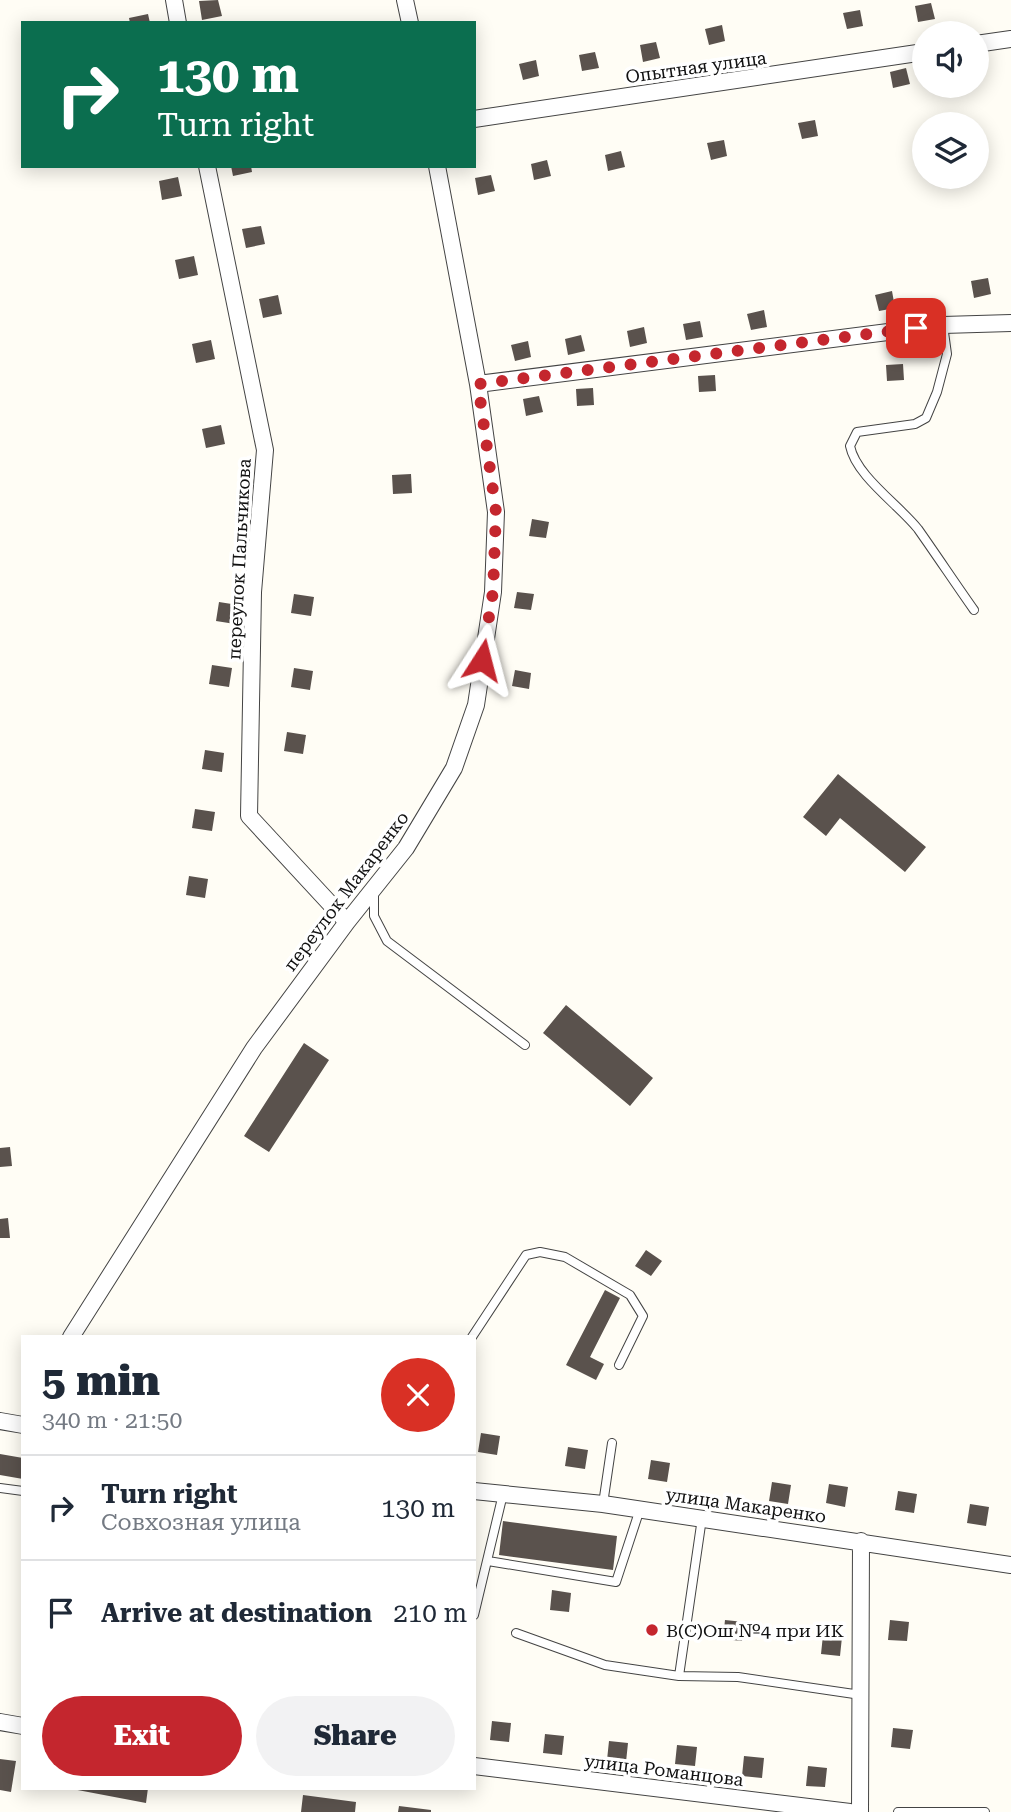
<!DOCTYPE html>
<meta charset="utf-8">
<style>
body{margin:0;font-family:"Roboto Serif",serif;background:#f2f2f3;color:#1f2937;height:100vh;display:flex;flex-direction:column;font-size:26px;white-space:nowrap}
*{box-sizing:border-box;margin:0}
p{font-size:23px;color:#747a83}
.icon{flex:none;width:38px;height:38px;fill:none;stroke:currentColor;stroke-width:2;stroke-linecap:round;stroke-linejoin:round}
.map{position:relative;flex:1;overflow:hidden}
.details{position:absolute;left:21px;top:1335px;width:455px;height:455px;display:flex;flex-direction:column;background:#fff;border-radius:0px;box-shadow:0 4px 18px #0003}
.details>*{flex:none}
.top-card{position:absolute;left:21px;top:21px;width:455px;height:147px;border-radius:0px;box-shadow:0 4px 18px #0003;background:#0b6e4f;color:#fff;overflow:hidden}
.controls{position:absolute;left:912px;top:21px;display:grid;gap:14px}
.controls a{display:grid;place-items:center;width:77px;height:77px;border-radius:50%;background:#fff;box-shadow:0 4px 18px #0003;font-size:35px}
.pin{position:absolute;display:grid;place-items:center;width:60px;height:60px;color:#fff;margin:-30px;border-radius:14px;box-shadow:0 4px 10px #0006}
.me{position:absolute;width:77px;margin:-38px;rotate:9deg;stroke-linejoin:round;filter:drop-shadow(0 0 5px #0008)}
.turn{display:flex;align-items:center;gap:24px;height:147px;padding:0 21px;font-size:32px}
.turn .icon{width:91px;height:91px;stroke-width:2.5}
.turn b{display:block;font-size:49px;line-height:60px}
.round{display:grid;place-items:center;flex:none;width:74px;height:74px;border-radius:37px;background:#f2f2f3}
.summary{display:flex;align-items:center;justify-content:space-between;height:119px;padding:0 21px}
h1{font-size:42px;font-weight:800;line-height:52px}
.button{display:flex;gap:14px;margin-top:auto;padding:14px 21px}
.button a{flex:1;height:80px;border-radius:42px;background:#c4262e;color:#fff;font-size:28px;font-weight:800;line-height:80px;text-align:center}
.button a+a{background:#f2f2f3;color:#1f2937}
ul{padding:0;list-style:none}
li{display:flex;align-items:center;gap:21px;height:105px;padding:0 21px;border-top:2px solid #e0e1e3}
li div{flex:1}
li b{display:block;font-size:26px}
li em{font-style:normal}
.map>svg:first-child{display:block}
.building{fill:#5a524d}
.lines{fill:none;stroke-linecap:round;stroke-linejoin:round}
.lane-casing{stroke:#444;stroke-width:10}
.street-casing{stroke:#444;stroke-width:18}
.lane{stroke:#fff;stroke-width:8}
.street{stroke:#fff;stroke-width:16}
.route{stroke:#c4262e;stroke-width:12;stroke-dasharray:0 21.6}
.poi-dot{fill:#c4262e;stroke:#fff;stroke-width:2.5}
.labels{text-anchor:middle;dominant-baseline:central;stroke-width:7;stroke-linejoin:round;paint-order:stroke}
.street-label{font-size:18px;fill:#111;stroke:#fff}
.poi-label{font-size:18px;fill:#111;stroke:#fff;text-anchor:start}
</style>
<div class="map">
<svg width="1011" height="1812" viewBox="0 0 1011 1812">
<rect width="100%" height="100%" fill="#fffdf5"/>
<!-- building -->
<path class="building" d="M218 0 222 16 202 20 199 1Z
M931 3 935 19 918 22 915 6Z
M860 10 863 26 847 29 843 13Z
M148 14 150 23H130L129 18Z
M722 25 725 41 709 45 705 29Z
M656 42 660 58 643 62 640 45Z
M595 52 599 68 582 71 579 55Z
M536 60 539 76 523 80 519 64Z
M906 68 910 84 893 88 890 72Z
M815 120 818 136 802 139 798 123Z
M724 140 727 156 711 160 707 143Z
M621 151 625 167 608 171 605 155Z
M547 160 551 176 534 180 531 164Z
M231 166H251L252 172 233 176Z
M491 175 495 191 478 195 475 178Z
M178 177 182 196 162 200 159 181Z
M261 226 265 244 246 248 242 229Z
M194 256 198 275 179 279 175 260Z
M988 278 991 294 974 298 971 281Z
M892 291 895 308 879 311 875 295Z
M278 295 282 314 263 318 259 299Z
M764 310 767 327 751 330 747 314Z
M700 321 703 337 686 340 683 324Z
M644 327 647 343 630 347 627 331Z
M581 335 585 351 568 355 565 339Z
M211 340 215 359 196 363 192 344Z
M528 341 531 357 515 361 511 345Z
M903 364 904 380 887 381 886 365Z
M715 375 716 391 699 392 698 376Z
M593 388 594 405 577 406 576 389Z
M539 396 543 412 526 416 523 399Z
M221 425 225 444 206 448 202 429Z
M411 474 412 493 393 494 392 475Z
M532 519 549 522 546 538 529 536Z
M517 592 534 594 531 610 514 608Z
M294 594 314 597 311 616 291 613Z
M219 602 238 605 235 624 216 621Z
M212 665 232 668 229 687 209 684Z
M294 668 313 671 310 690 291 687Z
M515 670 531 673 529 689 512 686Z
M287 732 306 735 303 754 284 751Z
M205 750 224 753 222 772 202 769Z
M838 774 926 847 905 872 840 818 826 836 803 817Z
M195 809 215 812 212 831 192 828Z
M189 876 208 879 205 898 186 895Z
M566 1005 653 1078 630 1106 543 1033Z
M304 1043 329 1060 269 1152 244 1136Z
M10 1147 12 1166 0 1167V1148Z
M8 1218 10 1238H0V1219Z
M646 1250 662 1261 651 1276 635 1266Z
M605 1290 620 1298 590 1357 604 1364 596 1380 566 1365Z
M481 1433 500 1436 497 1455 478 1452Z
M568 1447 588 1450 585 1469 565 1466Z
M0 1454 23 1458V1479L0 1475Z
M651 1460 670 1463 667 1482 648 1479Z
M772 1482 791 1485 788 1504 769 1501Z
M829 1484 848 1487 845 1507 826 1503Z
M898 1491 917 1494 914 1513 895 1510Z
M970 1504 989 1507 986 1526 967 1523Z
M503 1521 617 1536 613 1570 499 1555Z
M552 1590 571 1593 569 1612 550 1610Z
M725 1620 744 1622 742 1641 723 1639Z
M890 1620 909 1622 907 1641 888 1640Z
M823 1635 842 1637 840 1656 821 1654Z
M492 1721 511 1723 509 1742 490 1740Z
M893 1728 913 1730 910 1749 891 1747Z
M545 1734 564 1736 562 1755 543 1753Z
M609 1741 628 1743 626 1762 607 1760Z
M677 1745 697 1747 695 1766 675 1764Z
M744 1756 764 1758 762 1778 742 1776Z
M0 1759 16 1761 11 1792 0 1790Z
M808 1766 827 1768 825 1787 806 1786Z
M67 1788H148L146 1803Z
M303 1795 356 1802 355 1812H301Z
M399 1806 431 1810V1812H398Z"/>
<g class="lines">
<!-- lane casing -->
<g class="lane-casing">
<path id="lane" d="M943 325 947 354 937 392 926 418 915 424 857 432 850 446C856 476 899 505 918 529 937 556 955 583 974 610
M374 891V916L387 941 525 1045
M472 1337 526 1255 540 1252 565 1257 630 1295 643 1316 619 1365
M0 1488 23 1491
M603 1504 612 1443
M488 1561 616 1582 640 1509
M474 1615 503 1494
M516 1633 605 1665 679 1676 702 1518
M679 1676 738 1677 861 1695
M898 1812H985"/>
</g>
<!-- street casing -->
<g class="street-casing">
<path id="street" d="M174 0 178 23
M405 0 410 23
M976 44 1011 39
M474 119 924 52
M207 166 265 450 253 592 249 816 347 922
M478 384 943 325 1011 323
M71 1337 254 1048 347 922 406 848 454 768 476 705 493 592 496 512 478 384 437 166
M0 1421 23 1425
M474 1491 603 1504 1011 1565
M0 1722 23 1726
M474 1766 850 1812
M860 1812 861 1541"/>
</g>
<!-- lane -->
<use href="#lane" class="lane"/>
<!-- street -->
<use href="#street" class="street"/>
</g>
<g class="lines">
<!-- route -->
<path class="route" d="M482 660 493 592 496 512 478 384 916 328"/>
</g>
<!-- markers -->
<circle class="poi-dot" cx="652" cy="1630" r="7"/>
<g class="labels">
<!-- street labels -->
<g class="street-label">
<text transform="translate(696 67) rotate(-8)">Опытная улица</text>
<text transform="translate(239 559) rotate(-87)">переулок Пальчикова</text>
<text transform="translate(346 891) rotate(-53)">переулок Макаренко</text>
<text transform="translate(746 1505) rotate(8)">улица Макаренко</text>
<text transform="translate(664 1770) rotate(7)">улица Романцова</text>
</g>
<!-- poi labels -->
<g class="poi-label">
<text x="666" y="1630">В(С)Ош №4 при ИК</text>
</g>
</g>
</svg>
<div class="controls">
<a><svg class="icon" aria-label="sound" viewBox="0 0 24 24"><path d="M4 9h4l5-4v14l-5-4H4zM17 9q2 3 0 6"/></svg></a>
<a><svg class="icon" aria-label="layers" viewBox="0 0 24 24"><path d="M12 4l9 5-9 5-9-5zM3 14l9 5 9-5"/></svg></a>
</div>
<div class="pin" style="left:916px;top:328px;background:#d93025"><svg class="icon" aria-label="arrive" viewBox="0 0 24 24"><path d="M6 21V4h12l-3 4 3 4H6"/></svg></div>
<svg class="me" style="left:482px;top:660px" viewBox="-20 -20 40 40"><path d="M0-17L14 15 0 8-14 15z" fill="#c4262e" stroke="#fff" stroke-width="4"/></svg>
<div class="top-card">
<div class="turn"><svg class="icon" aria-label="right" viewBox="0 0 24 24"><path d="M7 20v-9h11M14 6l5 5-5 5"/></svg><div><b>130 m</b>Turn right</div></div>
</div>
<section class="details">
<div class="summary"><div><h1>5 min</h1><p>340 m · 21:50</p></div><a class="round" style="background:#d93025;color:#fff"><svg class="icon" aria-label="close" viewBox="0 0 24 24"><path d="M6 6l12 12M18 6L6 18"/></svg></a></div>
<ul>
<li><svg class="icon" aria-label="right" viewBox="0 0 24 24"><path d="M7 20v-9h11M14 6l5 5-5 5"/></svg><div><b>Turn right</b><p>Совхозная улица</p></div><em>130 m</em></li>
<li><svg class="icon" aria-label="arrive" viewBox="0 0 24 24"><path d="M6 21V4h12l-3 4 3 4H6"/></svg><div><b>Arrive at destination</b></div><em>210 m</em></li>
</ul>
<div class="button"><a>Exit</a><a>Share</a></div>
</section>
</div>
